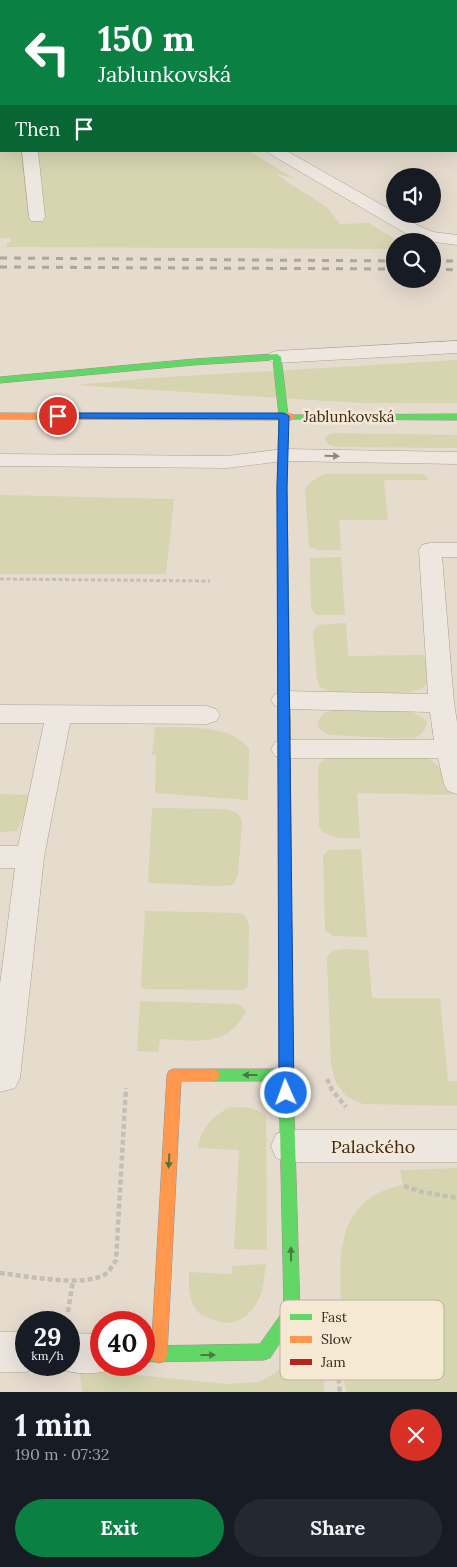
<!DOCTYPE html>
<meta charset="utf-8">
<style>
body{margin:0;font-family:Lora,serif;background:#242831;color:#f1f3f6;height:100vh;display:flex;flex-direction:column;font-size:19px;white-space:nowrap}
*{box-sizing:border-box;margin:0}
p{font-size:16px;color:#9ea1a6}
.icon{flex:none;width:28px;height:28px;fill:none;stroke:currentColor;stroke-width:2;stroke-linecap:round;stroke-linejoin:round}
.map{position:relative;height:1392px;overflow:hidden}
.panel{display:flex;flex-direction:column;background:#171b24;flex:1}
.panel>*{flex:none}
.banner{position:absolute;left:0px;top:0px;width:458px;height:152px;box-shadow:0 5px 20px #0002;background:#0b8043;color:#fff;overflow:hidden}
.tools{position:absolute;left:386px;top:168px;display:grid;gap:10px}
.tools a{display:grid;place-items:center;width:55px;height:55px;border-radius:50%;background:#171b24;box-shadow:0 5px 20px #0002;font-size:25px}
.speed{position:absolute;left:15px;top:1311px;display:flex;gap:10px;font-size:25px;font-weight:700;text-align:center}
.speed>*{display:grid;place-content:center;width:65px;height:65px;border-radius:50%;background:#171b24;box-shadow:0 5px 20px #0002;line-height:1}
.speed small{font-size:12px;font-weight:400}
.speed .limit{border:8px solid #d22;background:#fff;color:#111}
.pin{position:absolute;display:grid;place-items:center;width:42px;height:42px;color:#fff;margin:-21px;border:2px solid #fff;border-radius:50%;box-shadow:0 1px 5px #0007}
.me{position:absolute;width:55px;margin:-28px;rotate:358deg;stroke-linejoin:round;filter:drop-shadow(0 0 4px #0008)}
.turn{display:flex;align-items:center;gap:18px;height:105px;padding:0 15px;font-size:22px}
.turn .icon{width:65px;height:65px;stroke-width:2.5}
.turn b{display:block;font-size:35px;line-height:42px}
.then{display:flex;align-items:center;height:48px;padding:0 15px;background:#0003;gap:10px;font-size:19px}
.round{display:grid;place-items:center;flex:none;width:52px;height:52px;border-radius:26px;background:#242831}
.overview{display:flex;align-items:center;justify-content:space-between;height:85px;padding:0 15px}
h1{font-size:30px;font-weight:700;line-height:38px}
.cta{display:flex;gap:10px;margin-top:auto;padding:10px 15px}
.cta a{flex:1;height:58px;border-radius:30px;background:#0b8043;color:#fff;font-size:20px;font-weight:700;line-height:58px;text-align:center}
.cta a+a{background:#242831;color:#f1f3f6}
.map>svg:first-child{display:block}
.green{fill:#d7d4b0}
.lines{fill:none;stroke-linecap:round;stroke-linejoin:round}
.lane-casing{stroke:#aaa196;stroke-width:1}
.street-casing{stroke:#aaa196;stroke-width:1}
.fast-casing{stroke:#9a9186;stroke-width:1}
.slow-casing{stroke:#9a9186;stroke-width:1}
.jam-casing{stroke:#9a9186;stroke-width:1}
.path-far1{stroke:#c5beb6;stroke-width:3;stroke-dasharray:4 2.5;stroke-linecap:butt}
.path{stroke:#c5beb6;stroke-width:4.5;stroke-dasharray:5 3;stroke-linecap:butt}
.lane{fill:#ede7df;fill-rule:evenodd}
.street{fill:#ede7df;fill-rule:evenodd}
.fast{fill:#63d668;fill-rule:evenodd}
.slow{fill:#ff974d;fill-rule:evenodd}
.jam{fill:#b3261e;fill-rule:evenodd}
.rail{stroke:#aca69f;stroke-width:3;stroke-dasharray:7 7;stroke-linecap:butt}
.oneway{fill:#93887e}
.oneway2{fill:#4c773f}
.route{fill:#1a73e8;stroke:#114b97}
.labels{text-anchor:middle;dominant-baseline:central;stroke-width:5;stroke-linejoin:round;paint-order:stroke}
.street-label{font-size:15px;fill:#39291e;stroke:#f6e9d4}
.near-street-label{font-size:18px;fill:#39291e;stroke:#f6e9d4}
.key{fill:#f6e9d4;stroke:#bdaf9d;stroke-width:1}
.key-label{font-size:14px;fill:#39291e}
</style>
<div class="map">
<svg width="457" height="1392" viewBox="0 0 457 1392">
<rect width="100%" height="100%" fill="#e5dcce"/>
<!-- green -->
<path class="green" d="M166 0H457V35L456 1Z
M0 23 1 151H249L295 179 274 173 328 208 340 224 369 223 398 241H395V249L6 247 7 243H10L11 238H0Z
M457 360V403H360L75 385 151 378Z
M332 433 457 435V448L338 447 329 445 325 440 326 436Z
M324 474H421L427 477 428 480H384L388 520H339L341 550H318L309 547 305 489 309 483Z
M0 495 174 499 166 574H0Z
M341 557 345 615H316L311 609 310 558Z
M346 623 348 656 423 655 425 659H432C432 668 433 678 426 685 413 699 336 698 320 687L317 679 313 631 318 625Z
M334 710C357 710 413 703 427 722 426 731 421 735 413 739L329 735 319 729 318 721 324 713Z
M155 727C184 728 231 723 249 749L248 800 155 793 156 755H152Z
M425 755 444 771 453 795 357 793 360 838H338L323 832 319 826 318 767 320 763 330 756Z
M0 794 31 795V802L17 831 0 832Z
M152 808 226 809 237 813 242 821 238 875 233 885 214 886 151 883 148 882Z
M361 849 367 937 333 936 325 930 323 856 329 850Z
M145 911 241 913 246 917 249 926 248 986 243 990 143 989 141 985Z
M345 949 368 950 372 998H440L448 1081H457V1106L363 1104 346 1096 336 1083 331 1064 327 958C331 950 336 950 345 949Z
M142 1001 236 1004 242 1006 246 1011C227 1049 196 1040 160 1039L158 1052 137 1051 140 1002Z
M231 1107C245 1107 255 1107 266 1116L267 1250 234 1249 239 1150 198 1148C201 1128 213 1115 231 1107Z
M457 1168V1392H347L344 1381C343 1357 342 1332 341 1308 339 1253 336 1198 403 1185L400 1170Z
M266 1264C264 1276 264 1290 258 1301 247 1320 230 1329 209 1318 206 1317 202 1315 199 1313 189 1302 188 1286 189 1272L232 1274V1266Z
M316 1338 325 1349 324 1392H82L79 1369 226 1384 259 1382 295 1362Z"/>
<g class="lines">
<!-- lane casing -->
<g class="lane-casing">
<path id="lane" d="M121 0H140V1H121Z
M0 16H1V24H0Z
M22 151H38L45 217 43 221H31L29 217Z
M267 151H287L417 225 433 232 457 235V245L427 241 405 233 270 154Z
M457 341V353L277 363 270 361 267 357 270 353 277 351Z
M283 449 457 452V464L283 461 227 468 0 466V454L227 456Z
M430 543H457V557H442L454 703 457 722V794L448 791 444 784 438 758H284L275 756 271 749 275 742 284 740H434L430 712 284 709 275 706 271 700 275 694 284 691 428 694 419 550 422 545Z
M0 705 207 706 216 709 220 715 216 721 207 724 70 723 44 857 20 1078 15 1088 0 1092V984L15 868H0V846H18L44 723H0Z"/>
</g>
<!-- street casing -->
<g class="street-casing">
<path id="street" d="M289 1130H457V1162H289L276 1158 271 1146 276 1134Z
M0 1332H26V1365L40 1366 26 1372H0Z
M69 1333 101 1334V1365H116L115 1368C95 1376 75 1375 55 1367L54 1365H69Z"/>
</g>
<!-- fast casing -->
<g class="fast-casing">
<path id="fast" d="M277 354 281 357 288 415 457 414V420L288 419 287 488 290 713 284 717 278 713 277 488 279 416 273 360 194 365 0 383V377L194 359Z
M285 851 289 853 291 856 293 1075 300 1312 270 1358 264 1360 144 1362V1346L260 1344 284 1310 279 1081H213L208 1079 206 1075 208 1071 213 1069H279V856L281 853Z"/>
</g>
<!-- slow casing -->
<g class="slow-casing">
<path id="slow" d="M0 413 291 414 296 417 291 420 0 419Z
M174 1069H213L218 1071 220 1075 218 1079 213 1081H181L167 1355 165 1361 159 1363 153 1361 151 1355 167 1075 169 1071Z"/>
</g>
<!-- jam casing -->
<g class="jam-casing">
<path id="jam" d="M284 709 290 713 291 856 289 859 285 861 281 859 279 856 278 713Z"/>
</g>
<!-- path-far1 -->
<path class="path-far1" d="M0 579 210 581"/>
<!-- path -->
<path class="path" d="M327 1079 332 1090 346 1107
M404 1186 422 1192 457 1198
M0 1273C25 1276 82 1287 104 1275 109 1272 113 1265 116 1260L126 1088
M68 1312 73 1280
M332 1323 340 1392"/>
<!-- lane -->
<use href="#lane" class="lane"/>
<!-- street -->
<use href="#street" class="street"/>
<!-- fast -->
<use href="#fast" class="fast"/>
<!-- slow -->
<use href="#slow" class="slow"/>
<!-- jam -->
<use href="#jam" class="jam"/>
<!-- rail -->
<path class="rail" d="M0 258 395 261
M432 261H457
M0 267 395 269
M432 269 457 270"/>
</g>
<!-- one-way arrows -->
<defs><path id="oneway-solid" d="M-6-.8H1V-3.2L6.5 0L1 3.2V.8H-6Z" transform="scale(1.25)"/></defs>
<use class="oneway" href="#oneway-solid" transform="translate(332 456) rotate(1)"/>
<g class="oneway2">
<use href="#oneway-solid" transform="translate(250 1075) rotate(-180)"/>
<use href="#oneway-solid" transform="translate(169 1161) rotate(93)"/>
<use href="#oneway-solid" transform="translate(291 1254) rotate(-91)"/>
<use href="#oneway-solid" transform="translate(208 1355)"/>
</g>
<!-- route -->
<path class="route" d="M58 413H284L289 416 287 488 294 1093 292 1098 286 1100 281 1098 279 1093 277 488 279 419 55 418V414Z"/>
<g class="labels">
<!-- street labels -->
<g class="street-label">
<text x="349" y="416">Jablunkovská</text>
</g>
<!-- near-street labels -->
<g class="near-street-label">
<text x="373" y="1146">Palackého</text>
</g>
</g>
<!-- legend -->
<rect x="280" y="1300" width="164" height="80" rx="8" class="key"/>
<rect x="290" y="1314" width="22" height="6" fill="#63d668"/>
<rect x="290" y="1336" width="22" height="7" fill="#ff974d"/>
<rect x="290" y="1359" width="22" height="6" fill="#b3261e"/>
<g class="key-label">
<text x="321" y="1322">Fast</text>
<text x="321" y="1344">Slow</text>
<text x="321" y="1367">Jam</text>
</g>
</svg>
<div class="tools">
<a><svg class="icon" aria-label="sound" viewBox="0 0 24 24"><path d="M4 9h4l5-4v14l-5-4H4zM17 9q2 3 0 6"/></svg></a>
<a><svg class="icon" aria-label="search" viewBox="0 0 24 24"><circle cx="10" cy="10" r="6"/><path d="M15 15l6 6"/></svg></a>
</div>
<div class="speed"><div>29<small>km/h</small></div><div class="limit">40</div></div>
<div class="pin" style="left:58px;top:416px;background:#d93025"><svg class="icon" aria-label="arrive" viewBox="0 0 24 24"><path d="M6 21V4h12l-3 4 3 4H6"/></svg></div>
<svg class="me" style="left:286px;top:1093px" viewBox="-20 -20 40 40"><circle r="17" fill="#1a73e8" stroke="#fff" stroke-width="3"/><path d="M0-11L8 9 0 5-8 9z" fill="#fff"/></svg>
<div class="banner">
<div class="turn"><svg class="icon" aria-label="left" viewBox="0 0 24 24"><path d="M17 20v-9H6M10 6l-5 5 5 5"/></svg><div><b>150 m</b>Jablunkovská</div></div>
<div class="then">Then<svg class="icon" aria-label="arrive" viewBox="0 0 24 24"><path d="M6 21V4h12l-3 4 3 4H6"/></svg></div>
</div>
</div>
<section class="panel">
<div class="overview"><div><h1>1 min</h1><p>190 m · 07:32</p></div><a class="round" style="background:#d93025;color:#fff"><svg class="icon" aria-label="close" viewBox="0 0 24 24"><path d="M6 6l12 12M18 6L6 18"/></svg></a></div>
<div class="cta"><a>Exit</a><a>Share</a></div>
</section>
